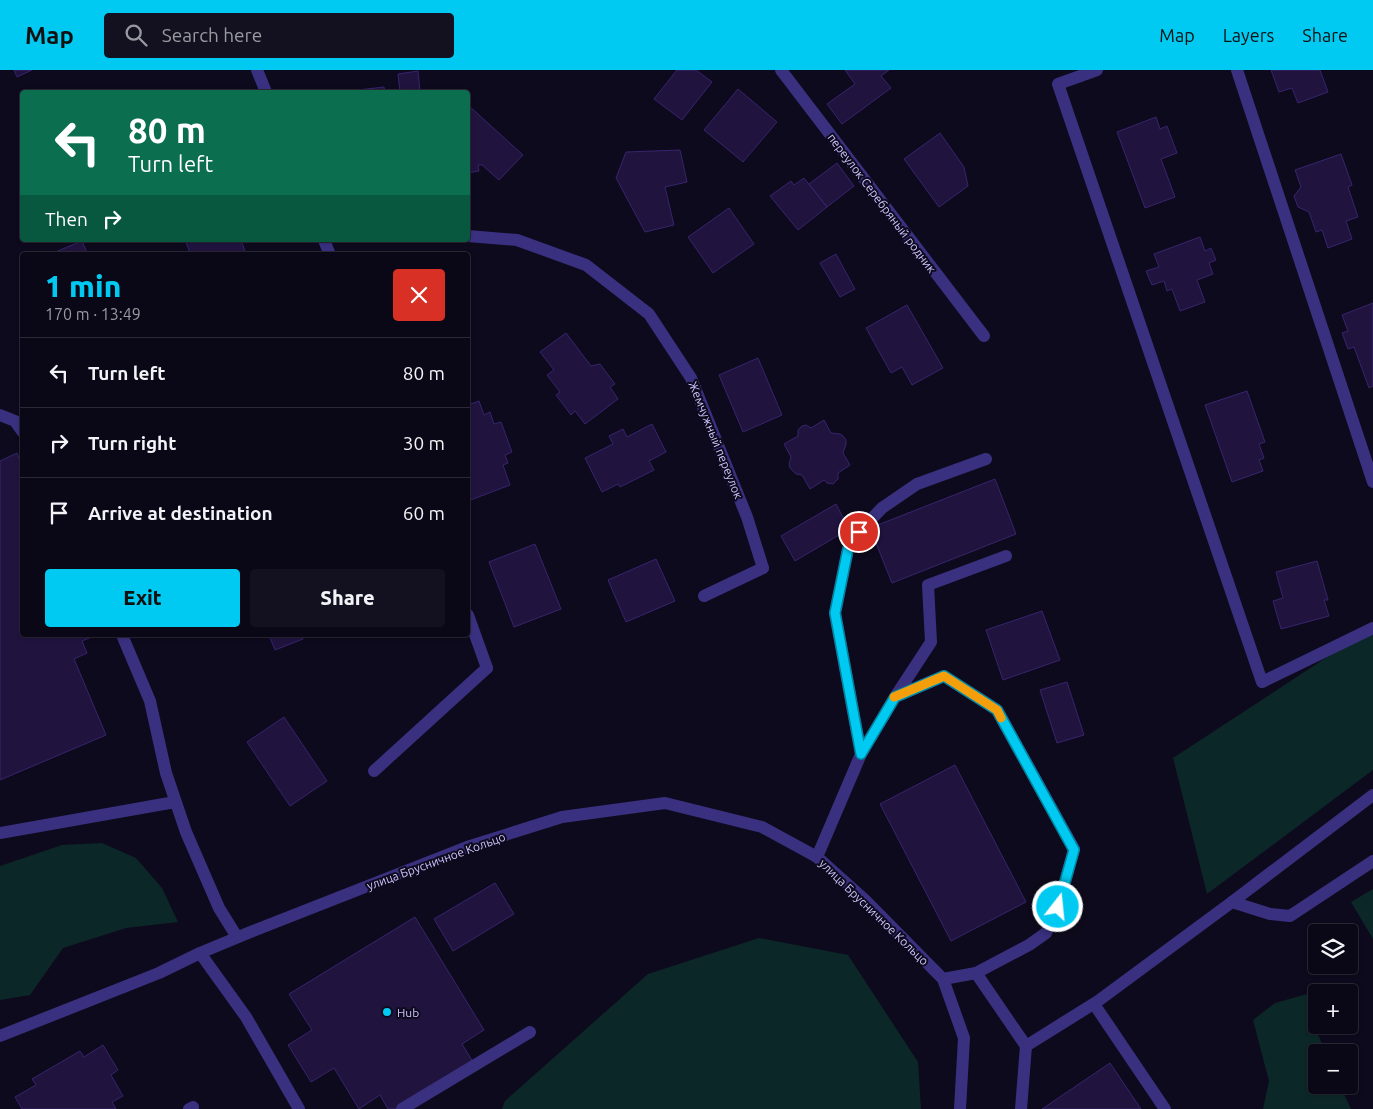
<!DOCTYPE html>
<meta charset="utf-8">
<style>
body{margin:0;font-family:Ubuntu,sans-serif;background:#13111f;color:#f1f3f6;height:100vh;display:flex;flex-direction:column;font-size:19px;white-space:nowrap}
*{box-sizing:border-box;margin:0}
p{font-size:16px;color:#999aa1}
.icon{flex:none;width:28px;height:28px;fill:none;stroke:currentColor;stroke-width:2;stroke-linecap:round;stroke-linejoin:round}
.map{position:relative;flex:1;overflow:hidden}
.details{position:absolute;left:20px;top:182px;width:450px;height:385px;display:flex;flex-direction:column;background:#0a0816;border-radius:5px;box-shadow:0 1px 4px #0004,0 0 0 1px #2a2935}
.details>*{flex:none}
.top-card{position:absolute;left:20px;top:20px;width:450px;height:152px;border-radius:5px;box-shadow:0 1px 4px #0004,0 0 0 1px #2a2935;background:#0b6e4f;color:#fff;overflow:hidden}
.fabs{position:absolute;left:1308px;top:854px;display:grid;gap:10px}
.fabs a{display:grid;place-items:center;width:50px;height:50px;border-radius:5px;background:#0a0816;box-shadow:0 1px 4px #0004,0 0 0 1px #2a2935;font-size:25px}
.pin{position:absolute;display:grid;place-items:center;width:42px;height:42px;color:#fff;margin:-21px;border:2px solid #fff;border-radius:50%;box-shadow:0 1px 5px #0007}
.me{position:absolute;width:55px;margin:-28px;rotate:16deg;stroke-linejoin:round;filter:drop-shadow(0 0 4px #0008)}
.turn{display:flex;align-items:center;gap:18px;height:105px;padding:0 25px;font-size:22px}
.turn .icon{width:65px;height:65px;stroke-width:2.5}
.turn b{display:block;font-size:35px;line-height:42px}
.then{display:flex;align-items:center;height:48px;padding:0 25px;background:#0003;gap:10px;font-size:19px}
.round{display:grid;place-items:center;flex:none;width:52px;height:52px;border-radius:5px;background:#13111f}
.summary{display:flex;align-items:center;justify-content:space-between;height:85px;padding:0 25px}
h1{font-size:30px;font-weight:800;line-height:38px;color:#00caf1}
.primary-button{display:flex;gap:10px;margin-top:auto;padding:10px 25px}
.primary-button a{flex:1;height:58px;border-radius:5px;background:#00caf1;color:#111;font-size:20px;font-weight:800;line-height:58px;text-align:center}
.primary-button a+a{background:#13111f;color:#f1f3f6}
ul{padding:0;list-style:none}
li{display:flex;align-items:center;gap:15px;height:70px;padding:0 25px;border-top:1px solid #2a2935}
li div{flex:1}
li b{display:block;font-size:19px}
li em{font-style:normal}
header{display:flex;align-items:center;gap:30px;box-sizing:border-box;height:70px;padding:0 25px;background:#00caf1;color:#111}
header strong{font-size:24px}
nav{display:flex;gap:28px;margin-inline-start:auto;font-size:18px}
.search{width:350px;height:45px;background:#13111f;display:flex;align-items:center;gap:12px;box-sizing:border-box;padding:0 18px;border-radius:5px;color:#999aa1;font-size:19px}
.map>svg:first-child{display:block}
.green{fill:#0c2727}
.building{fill:#20143f;stroke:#37246d}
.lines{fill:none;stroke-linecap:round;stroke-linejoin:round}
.service{stroke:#393180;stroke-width:12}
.minor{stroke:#393180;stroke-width:12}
.route-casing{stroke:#00839d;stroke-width:12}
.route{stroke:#00caf1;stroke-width:9}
.slow{stroke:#f59e0b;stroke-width:9}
.poi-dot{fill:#00caf1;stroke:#0e0a1d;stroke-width:2}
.labels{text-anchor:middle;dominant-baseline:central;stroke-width:4;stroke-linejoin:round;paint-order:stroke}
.street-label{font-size:12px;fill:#d0c6ff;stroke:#0e0a1d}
.poi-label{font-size:12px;fill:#d0c6ff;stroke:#0e0a1d;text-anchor:start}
</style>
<header>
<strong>Map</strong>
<div class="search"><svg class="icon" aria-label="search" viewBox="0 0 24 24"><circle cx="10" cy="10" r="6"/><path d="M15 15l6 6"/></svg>Search here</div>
<nav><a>Map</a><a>Layers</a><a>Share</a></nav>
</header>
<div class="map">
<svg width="1373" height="1039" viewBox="0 0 1373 1039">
<rect width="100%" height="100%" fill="#0e0a1d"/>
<!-- green -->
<path class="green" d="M1373 557V700L1207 824 1173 688Z
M102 773 136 788 162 818 178 852 126 858 63 878 30 925 0 930V796L62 775Z
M1373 819V869L1351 832Z
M759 868 848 885 918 992 921 1039H502L505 1031 648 904Z
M1307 924 1318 965 1326 982H1316V1015H1340L1351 1039H1263L1269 1011 1253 950 1275 933Z"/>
<!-- building -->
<path class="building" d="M14 0H32L17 7Z
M677 0H696L712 12 682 50 654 29Z
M845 0H889L881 6 891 18 842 54 827 34 855 14Z
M1271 0H1320L1328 22 1298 33 1292 18 1279 22Z
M418 1 420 22H400L398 4Z
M384 17 385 22H340Z
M738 19 777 52 743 92 704 60Z
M468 35 523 85 499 110 482 95H478L479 101 468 103Z
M1156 47 1160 59 1167 56 1177 83 1161 89 1175 127 1145 138 1117 62Z
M940 63 964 97 968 116 939 137 904 89Z
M680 80 687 112 665 117 674 155 645 162 616 108 626 82Z
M1341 84 1352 115 1348 117 1358 147 1346 151 1352 169 1328 178 1322 160 1316 162 1309 142 1298 137 1294 126 1301 117 1295 100Z
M837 93 854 116 827 137 809 114Z
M804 108 827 137 798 160 770 126 791 111 794 115Z
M729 138 754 174 713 203 688 167Z
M1200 167 1205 181 1211 178 1216 190 1209 193 1213 204 1197 210 1205 232 1180 241 1172 219 1167 221 1164 211 1152 215 1146 201 1159 197 1154 184Z
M185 170H241L246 184 243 185H191Z
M82 171 88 185H48Z
M836 184 855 219 840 227 820 193Z
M1373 233V316L1369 318 1354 277 1348 279 1342 263 1348 261 1342 245Z
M907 235 943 298 912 315 902 297 891 303 866 258Z
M566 263 591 296 600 294 615 314 610 317 618 329 585 354 575 341 571 345 556 325 560 322 547 305 554 300 540 282Z
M758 288 782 345 743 362 719 305Z
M1247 321 1265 372 1259 374 1264 388 1259 390 1263 401 1232 412 1205 335Z
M479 331 484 345 490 342 494 354 501 352 512 382 505 385 508 393 503 395 510 415 468 431V335Z
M824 350 831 363 840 364 843 366 846 370V374L843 383 850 395 838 403V409L833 414 827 413 824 410 810 419 802 405 796 404 790 398 789 394 791 387 784 374 798 366V360L802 356 806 355 811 358Z
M652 354 666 382 649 391 654 400 620 417 618 414 602 422 585 388 613 374 609 366 623 359 627 367Z
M17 383 22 397V565H94V566L82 571 87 583 74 589 106 665 0 710V391Z
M995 409 1016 464 892 513 870 458Z
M836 434 849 459 795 491 781 466Z
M535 474 561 539 514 557 489 492Z
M656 489 675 531 626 552 608 510Z
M1317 491 1328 530H1324L1329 546 1281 559 1273 531 1283 528 1276 502Z
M1042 541 1060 590 1003 610 986 560Z
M269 565H302L303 569 275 580Z
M1067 612 1084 665 1057 673 1040 620Z
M284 647 327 711 290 736 247 672Z
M955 695 1026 832 951 871 880 734Z
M495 813 514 844 453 881 434 849Z
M415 847 484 960 462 974 473 992 397 1039H388L380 1025 359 1039 334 998 311 1012 288 975 312 960 289 924Z
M103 975 118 1000 111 1005 123 1026 112 1032 116 1039H22L15 1027 36 1015 32 1009 80 981 84 987Z
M1110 993 1141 1039H1042Z"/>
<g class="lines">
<!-- service -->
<path class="service" d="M1097 0 1058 14 1262 612 1373 558
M1237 0 1373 412
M0 345 15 351 22 361
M704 526 763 498
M122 565 150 631 166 703 186 762 219 838 237 867
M895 627 931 572 928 515 1006 486
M861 684 835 543 848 479 859 462 882 438 917 414 986 389
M374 701 487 598
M0 763 175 732
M817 787 861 684 895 627 944 606 997 640 1074 779 1058 837 1046 863 1029 875 976 903
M1232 832 1270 844 1290 846 1373 791
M200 883 246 947 299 1039
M1094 934 1165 1039
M189 1039 193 1037
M402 1039 530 962
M1021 1039 1026 976"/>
<!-- minor -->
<path class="minor" d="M257 0 266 22
M781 0 984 266
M468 166 517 170 586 195 649 244 691 308 747 447 763 498
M324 170 330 185
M468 545 487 598
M943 909 976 903 1026 976 1098 931 1232 832 1373 725
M0 966 159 903 200 883 248 863 467 777 562 747 665 733 762 757 817 787 865 830 943 909 964 968 960 1039"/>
</g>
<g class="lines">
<!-- route casing -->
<g class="route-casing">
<path id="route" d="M859 462 848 479 835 543 861 684 895 627 944 606 997 640 1074 780 1058 837"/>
</g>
<!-- route -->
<use href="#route" class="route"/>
<!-- slow -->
<path class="slow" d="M894 627 944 606 997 640 1001 648"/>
</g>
<!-- markers -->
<circle class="poi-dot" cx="387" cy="942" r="5"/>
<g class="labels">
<!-- street labels -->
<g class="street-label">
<text transform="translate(882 133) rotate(53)">переулок Серебряный родник</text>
<text transform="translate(716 370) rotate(68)">Жемчужный переулок</text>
<text transform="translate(436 791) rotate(-20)">улица Брусничное Кольцо</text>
<text transform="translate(874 842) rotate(44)">улица Брусничное Кольцо</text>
</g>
<!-- poi labels -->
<g class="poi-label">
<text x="397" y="942">Hub</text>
</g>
</g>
</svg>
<div class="fabs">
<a><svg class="icon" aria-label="layers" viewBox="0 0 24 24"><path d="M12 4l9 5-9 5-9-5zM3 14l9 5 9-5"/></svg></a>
<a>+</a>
<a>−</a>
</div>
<div class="pin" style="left:859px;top:462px;background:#d93025"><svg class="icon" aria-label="arrive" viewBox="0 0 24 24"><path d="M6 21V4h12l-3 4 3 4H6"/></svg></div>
<svg class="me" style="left:1058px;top:837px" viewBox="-20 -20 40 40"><circle r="17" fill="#00caf1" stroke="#fff" stroke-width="3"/><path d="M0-11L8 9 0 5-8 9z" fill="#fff"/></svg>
<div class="top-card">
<div class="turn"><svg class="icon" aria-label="left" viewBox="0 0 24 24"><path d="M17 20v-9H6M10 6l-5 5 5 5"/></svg><div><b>80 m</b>Turn left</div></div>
<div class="then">Then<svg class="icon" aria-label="right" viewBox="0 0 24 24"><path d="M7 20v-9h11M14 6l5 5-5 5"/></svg></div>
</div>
<section class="details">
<div class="summary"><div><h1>1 min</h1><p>170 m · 13:49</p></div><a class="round" style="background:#d93025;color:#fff"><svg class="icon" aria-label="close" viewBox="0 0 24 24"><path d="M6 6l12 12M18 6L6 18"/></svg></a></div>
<ul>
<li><svg class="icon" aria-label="left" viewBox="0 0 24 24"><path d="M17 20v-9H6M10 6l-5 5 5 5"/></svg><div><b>Turn left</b></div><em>80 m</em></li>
<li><svg class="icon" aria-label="right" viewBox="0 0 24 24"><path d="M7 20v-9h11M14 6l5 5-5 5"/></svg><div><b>Turn right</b></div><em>30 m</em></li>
<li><svg class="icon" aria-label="arrive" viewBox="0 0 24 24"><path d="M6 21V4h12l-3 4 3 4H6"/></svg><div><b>Arrive at destination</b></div><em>60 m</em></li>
</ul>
<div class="primary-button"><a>Exit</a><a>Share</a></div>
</section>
</div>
